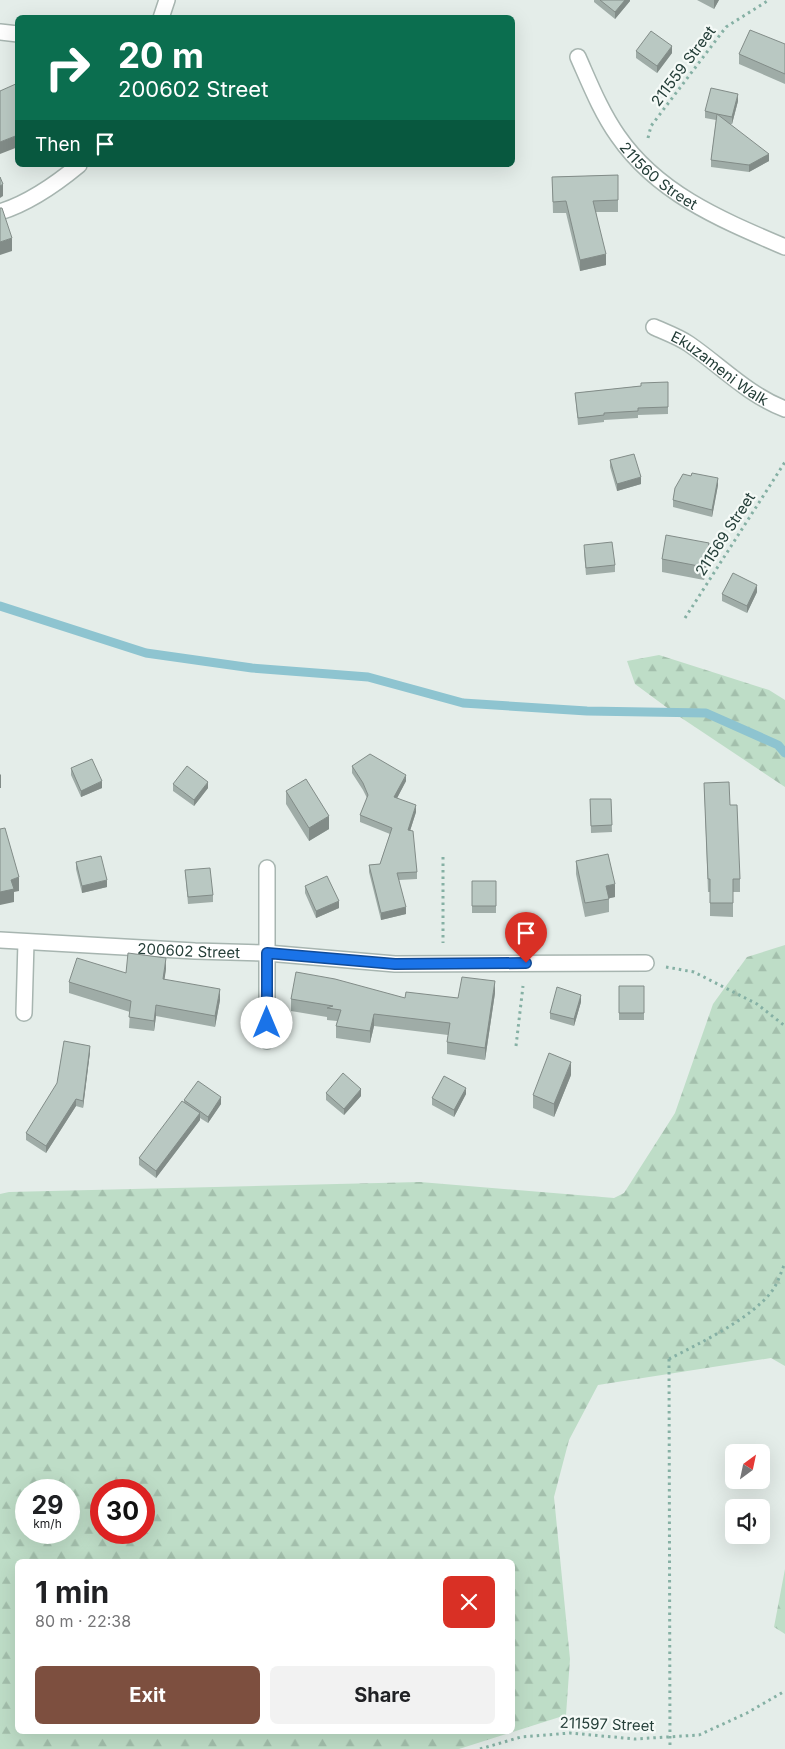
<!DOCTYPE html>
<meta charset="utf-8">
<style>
body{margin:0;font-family:Inter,sans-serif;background:#f2f2f2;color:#202124;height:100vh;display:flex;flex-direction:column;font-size:19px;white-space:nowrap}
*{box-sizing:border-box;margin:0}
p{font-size:16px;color:#757577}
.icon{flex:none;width:28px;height:28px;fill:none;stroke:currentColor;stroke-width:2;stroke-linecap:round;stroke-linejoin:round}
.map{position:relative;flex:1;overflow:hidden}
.side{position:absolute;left:15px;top:1559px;width:500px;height:175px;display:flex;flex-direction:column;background:#fff;border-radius:8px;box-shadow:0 5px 20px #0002}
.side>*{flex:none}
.hud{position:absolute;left:15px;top:15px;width:500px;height:152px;border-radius:8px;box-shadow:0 5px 20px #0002;background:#0b6e4f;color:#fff;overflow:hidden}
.needle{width:32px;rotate:33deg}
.fabs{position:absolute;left:725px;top:1444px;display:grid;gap:10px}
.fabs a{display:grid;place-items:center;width:45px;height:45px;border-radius:8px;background:#fff;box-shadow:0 5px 20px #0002;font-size:25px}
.speed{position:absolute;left:15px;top:1479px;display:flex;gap:10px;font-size:25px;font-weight:700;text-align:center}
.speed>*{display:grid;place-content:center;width:65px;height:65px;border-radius:50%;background:#fff;box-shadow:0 5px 20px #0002;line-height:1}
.speed small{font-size:12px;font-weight:400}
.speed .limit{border:8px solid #d22;background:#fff;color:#111}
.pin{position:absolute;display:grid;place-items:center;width:42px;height:42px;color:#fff;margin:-51px -21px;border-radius:50% 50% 50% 0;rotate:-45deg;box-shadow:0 0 5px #0007}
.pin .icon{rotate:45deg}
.me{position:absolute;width:55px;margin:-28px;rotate:0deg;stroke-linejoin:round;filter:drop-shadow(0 0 4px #0008)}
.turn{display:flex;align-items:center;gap:18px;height:105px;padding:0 20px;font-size:22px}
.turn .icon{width:65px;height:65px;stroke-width:2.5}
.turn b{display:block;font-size:35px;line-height:42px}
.then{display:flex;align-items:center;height:48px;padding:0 20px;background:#0003;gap:10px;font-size:19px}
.round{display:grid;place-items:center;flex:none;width:52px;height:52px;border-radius:8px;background:#f2f2f2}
.head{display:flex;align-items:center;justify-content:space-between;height:85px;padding:0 20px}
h1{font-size:30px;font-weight:700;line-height:38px}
.primary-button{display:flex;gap:10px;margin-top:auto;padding:10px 20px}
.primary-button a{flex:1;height:58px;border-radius:8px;background:#7d4f3f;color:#fff;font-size:20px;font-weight:700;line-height:58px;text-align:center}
.primary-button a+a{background:#f2f2f2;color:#202124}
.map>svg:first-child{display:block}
.forest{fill:url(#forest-firs);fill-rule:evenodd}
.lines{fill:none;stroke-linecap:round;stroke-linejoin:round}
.stream{stroke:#8ec4d0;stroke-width:9}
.minor-casing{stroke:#a7b5b0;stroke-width:18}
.path{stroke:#85b0a4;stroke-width:3;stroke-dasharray:2.5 4;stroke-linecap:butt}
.minor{stroke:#fff;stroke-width:15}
.path-bridge{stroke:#85b0a4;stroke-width:3;stroke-dasharray:2.5 4;stroke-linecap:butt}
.wall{fill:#9faca7}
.shaded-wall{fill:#828c88}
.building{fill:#b9c8c2;stroke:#828c88}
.route-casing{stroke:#114b97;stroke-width:12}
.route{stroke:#1a73e8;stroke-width:9}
.labels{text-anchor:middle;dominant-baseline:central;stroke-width:4.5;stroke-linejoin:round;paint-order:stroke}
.street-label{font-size:15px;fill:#243e38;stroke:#f5faf7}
</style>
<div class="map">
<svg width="785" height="1749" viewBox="0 0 785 1749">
<defs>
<pattern id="forest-firs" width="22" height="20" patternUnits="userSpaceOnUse" patternTransform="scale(1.25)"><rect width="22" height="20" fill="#beddc7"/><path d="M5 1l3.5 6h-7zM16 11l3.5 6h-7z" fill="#a3bfac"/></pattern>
</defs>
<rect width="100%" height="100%" fill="#e4ede9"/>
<!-- forest -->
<path class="forest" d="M659 655 769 690 785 700V787L677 715 635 684 627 661Z
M785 945V1366L771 1358 598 1385 569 1440 554 1497 570 1659 566 1715 459 1749H0V1194L9 1192 420 1182 614 1198 624 1193 675 1113 713 1004 747 957ZM26 1490H69V1532H26ZM101 1490H144V1532H101ZM18 1561H512V1731H18Z
M785 1569V1634L774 1627Z"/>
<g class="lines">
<!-- stream -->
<path class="stream" d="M0 606 146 653 252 668 368 677 463 703 587 711 706 713 778 745 785 753"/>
<!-- minor casing -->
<g class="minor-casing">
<g id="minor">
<path d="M161 18 167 0"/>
<path d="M0 32 18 34"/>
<path id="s1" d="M578 57C590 84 601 112 618 136 658 194 722 220 785 247"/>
<path d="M0 212C29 203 56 184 79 165"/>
<path id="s2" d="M654 327C665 332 679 337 689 344 721 366 748 395 785 409"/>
<path id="s3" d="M0 940 195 951 267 953 395 964 646 963"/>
<path d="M24 1013 26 942"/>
<path d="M267 1041V868"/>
</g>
</g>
<!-- path -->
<path class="path" d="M648 138 651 126 726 27 769 0
M685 618 785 462
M443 857V943
M666 967 694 972 757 1004 785 1026
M516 1046 523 986
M669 1359C700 1343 751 1319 772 1291 778 1283 781 1272 785 1263
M480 1749 521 1737 570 1733 635 1739 699 1735 747 1713 785 1691"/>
<!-- minor -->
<use href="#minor" class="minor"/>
<!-- path-bridge -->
<path class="path-bridge" d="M669 1359 670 1749"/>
</g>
<!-- wall -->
<path class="wall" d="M594 0H630V1L615 19 594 2Z
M697 0H719L714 9Z
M785 44V84L739 64V54Z
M636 51 672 53 657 73 636 58Z
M738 101 732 124H730L769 161 749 172 711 167V160L716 120 705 118V111Z
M618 175V212H596L606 265 580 271 566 213H553L552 177Z
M668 382V414L638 415V418L604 420V422L578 425 575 393 641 386Z
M610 460 641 484 617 491 610 467Z
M718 485 712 517 673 507V500Z
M584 552 615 565V572L586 575Z
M709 555 704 580 662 572V559Z
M757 592 747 613 722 601V594Z
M352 766 406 781 397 798 416 812 410 831 417 872V879L399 880 406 914 381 920 369 872V865L380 864 390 834 360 822V815L367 798 363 790 352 773Z
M71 768 102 788 81 797 71 775Z
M704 783 730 805 740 879V892H733V917L710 916V892H708Z
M173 784 208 788 194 806 173 791Z
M286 791 329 829 309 841 286 804Z
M590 799H611L612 832 591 833Z
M576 861 615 897 609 898V912L585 917 576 874Z
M76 862 107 887 82 893 76 869Z
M185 870 213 895V902L188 904Z
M472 881H496V913H472Z
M305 886 339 908 316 918 305 893Z
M166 969 164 979 220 1000 215 1027 156 1016 154 1031 129 1028 130 1012 69 993V982L126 973Z
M619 986H644V1020H619Z
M495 993 485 1060 447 1054V1042L448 1035 374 1026 370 1043 336 1038V1026L337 1021 327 1020V1017L291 1011V999L405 998H458Z
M581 1002 574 1026 550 1019V1013Z
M90 1052 83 1108 76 1106 46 1153 26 1140V1133Z
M571 1075 554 1117 533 1108V1095Z
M326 1093 361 1096 344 1115 326 1100Z
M466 1094 454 1117 432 1105V1098Z
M184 1100 221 1104 208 1123 200 1118V1120L156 1178 139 1165V1158L184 1102Z"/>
<!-- shaded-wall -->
<path class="shaded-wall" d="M625 0H630V1L615 19V12Z
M714 0H719L714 9Z
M672 46V53L657 73V66Z
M738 94V101L732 124V117Z
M18 135V147L0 154V142Z
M769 154V161L749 172V165Z
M3 184V196L0 198V186Z
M12 238V251L0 255V242Z
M606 254V265L580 271V260Z
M641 477V484L617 491V484Z
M718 478V485L712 517V510Z
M709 543V555L704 580V567Z
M757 585V592L747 613V606Z
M1 774V788H0V775Z
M406 775V781L394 804V797Z
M102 781V788L81 797V791Z
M208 782V788L194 806V800Z
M416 805V812L408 837V830Z
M329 816V829L309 841V828Z
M19 877V891L14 892V902L0 905V892L11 880Z
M107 880V887L82 893V886Z
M615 884V897L606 899V886Z
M339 901V908L316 918V911Z
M406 907V914L381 920V913Z
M166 958V969L163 990V979Z
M495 981V993L485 1060V1048Z
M220 989V1000L215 1027V1016Z
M581 995V1002L574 1026V1019Z
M156 1005V1016L154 1031V1021Z
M374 1014V1026L370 1043V1031Z
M90 1046V1052L83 1108V1101Z
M571 1062V1075L554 1117V1104Z
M466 1088V1094L454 1117V1110Z
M361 1089V1096L344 1115V1109Z
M221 1097V1104L208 1123V1117Z
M76 1099V1106L46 1153V1146Z
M200 1113V1120L156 1178V1171Z"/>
<!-- building -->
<path class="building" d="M600 0H625L615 12Z
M750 30 785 44V74L739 54Z
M651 31 672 46 657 66 636 51Z
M18 83V135L0 142V91Z
M711 88 738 94 732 117 717 114 769 154 749 165 711 160 717 114 705 111Z
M618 175V200L593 201 606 254 580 260 566 201 553 202 552 177Z
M0 177 3 184 0 186Z
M0 208H2L12 238 0 242Z
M668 382V407L638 408V411L604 413V415L578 418 575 393 641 386V383Z
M634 454 641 477 617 484 610 460Z
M692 473 718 478 712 510 673 500 675 488 683 474 691 476Z
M666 535 709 543 704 567 662 559Z
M612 542 615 565 586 568 584 545Z
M733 573 757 585 747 606 722 594Z
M370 754 406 775 394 797 416 805 408 830 413 831 417 872 397 873 406 907 381 913 369 865 380 864 392 828 360 815 368 795 363 783 352 766Z
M92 759 102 781 81 791 71 768Z
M187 766 208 782 194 800 173 784Z
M306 779 329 816 309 828 286 791Z
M729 782 730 805H737L740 879H733V903H710V879H708L704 783Z
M590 799H611L612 825 591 826Z
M5 828 19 877 11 880 14 889 0 892V829Z
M608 854 615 884 606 886 609 899 585 903 576 861Z
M101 856 107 880 82 886 76 862Z
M210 868 213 895 188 897 185 870Z
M327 876 339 901 316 911 305 886Z
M472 881H496V906H472Z
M128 953 166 958 163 979 220 989 215 1016 156 1005 154 1021 129 1017 131 1001 69 982 77 958 126 973Z
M296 972 335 979 405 998 406 992 458 998 462 977 495 981 485 1048 447 1042 450 1023 374 1014 370 1031 336 1026 341 1010 327 1008 333 1006 291 999Z
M619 986H644V1013H619Z
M557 987 581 995 574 1019 550 1013Z
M64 1041 90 1046 83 1101 76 1099 46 1146 26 1133 57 1083Z
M549 1053 571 1062 554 1104 533 1095Z
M343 1073 361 1089 344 1109 326 1093Z
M444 1076 466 1088 454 1110 432 1098Z
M198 1081 221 1097 208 1117 184 1100Z
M182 1101 200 1113 156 1171 139 1158Z"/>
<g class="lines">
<!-- route casing -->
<g class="route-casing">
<path id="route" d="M267 1023V953L395 964 526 963"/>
</g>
<!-- route -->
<use href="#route" class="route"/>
</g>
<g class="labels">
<!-- street labels -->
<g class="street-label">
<text transform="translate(683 66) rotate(-53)">211559 Street</text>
<text stroke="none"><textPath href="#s1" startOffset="146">211560 Street</textPath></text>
<text stroke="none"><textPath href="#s2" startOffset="78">Ekuzameni Walk</textPath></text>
<text transform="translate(725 534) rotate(-57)">211569 Street</text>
<text stroke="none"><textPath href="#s3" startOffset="189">200602 Street</textPath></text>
<text transform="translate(607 1724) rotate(2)">211597 Street</text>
</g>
</g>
</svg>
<div class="fabs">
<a><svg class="needle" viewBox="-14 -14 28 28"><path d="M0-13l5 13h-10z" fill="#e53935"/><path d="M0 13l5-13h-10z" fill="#757577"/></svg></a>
<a><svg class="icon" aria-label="sound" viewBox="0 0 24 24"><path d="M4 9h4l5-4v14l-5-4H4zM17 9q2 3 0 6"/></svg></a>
</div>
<div class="speed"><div>29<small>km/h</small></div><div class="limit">30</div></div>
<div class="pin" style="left:526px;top:963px;background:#d93025"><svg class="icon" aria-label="arrive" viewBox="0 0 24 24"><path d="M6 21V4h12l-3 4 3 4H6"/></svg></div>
<svg class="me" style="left:267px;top:1023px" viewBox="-20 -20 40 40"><circle r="19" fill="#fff"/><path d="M0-13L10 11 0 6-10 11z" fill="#1a73e8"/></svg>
<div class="hud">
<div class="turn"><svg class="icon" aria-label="right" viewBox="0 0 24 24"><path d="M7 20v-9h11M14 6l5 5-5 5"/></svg><div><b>20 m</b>200602 Street</div></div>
<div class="then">Then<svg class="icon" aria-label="arrive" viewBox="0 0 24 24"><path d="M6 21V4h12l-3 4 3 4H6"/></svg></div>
</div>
<section class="side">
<div class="head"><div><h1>1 min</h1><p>80 m · 22:38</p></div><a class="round" style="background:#d93025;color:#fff"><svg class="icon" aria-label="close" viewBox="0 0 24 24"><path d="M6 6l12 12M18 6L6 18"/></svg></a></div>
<div class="primary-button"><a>Exit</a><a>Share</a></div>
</section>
</div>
